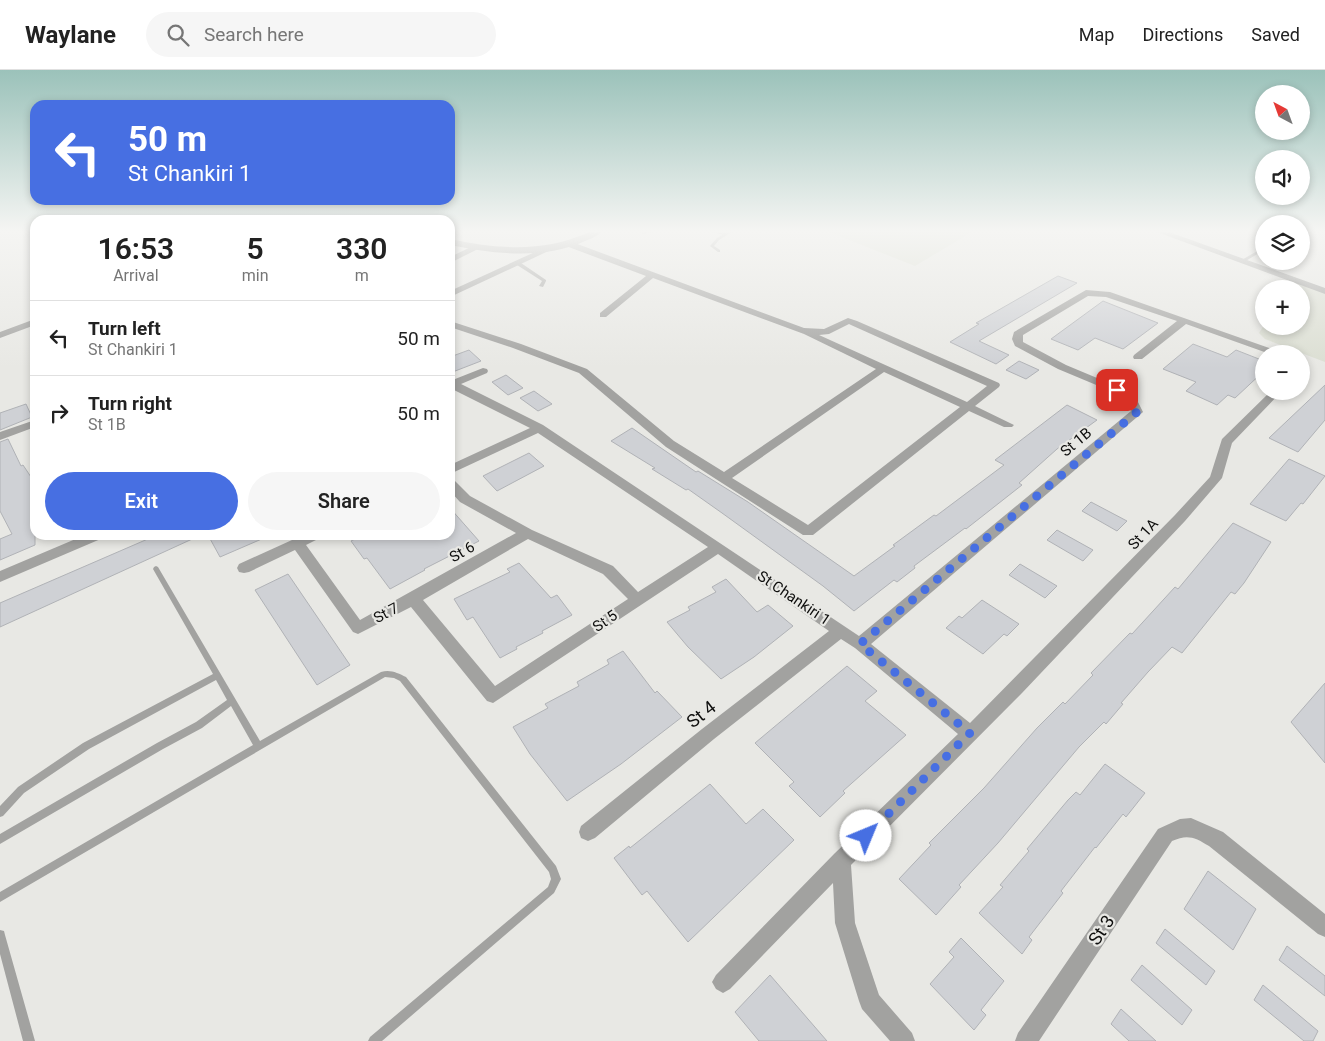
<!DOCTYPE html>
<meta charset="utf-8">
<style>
body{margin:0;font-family:Roboto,sans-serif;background:#f6f6f6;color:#222;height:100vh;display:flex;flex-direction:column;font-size:19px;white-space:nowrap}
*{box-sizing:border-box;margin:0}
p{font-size:16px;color:#767676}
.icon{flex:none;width:28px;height:28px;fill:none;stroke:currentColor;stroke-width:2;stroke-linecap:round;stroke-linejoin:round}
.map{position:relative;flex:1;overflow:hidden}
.drawer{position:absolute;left:30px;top:145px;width:425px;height:325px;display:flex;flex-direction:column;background:#fff;border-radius:15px;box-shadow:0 2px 8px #0003}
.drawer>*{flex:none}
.hud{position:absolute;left:30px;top:30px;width:425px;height:105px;border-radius:15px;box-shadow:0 2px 8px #0003;background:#476fe2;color:#fff;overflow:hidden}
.needle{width:32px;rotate:319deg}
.fabs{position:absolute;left:1255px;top:15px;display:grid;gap:10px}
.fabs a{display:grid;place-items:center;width:55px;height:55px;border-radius:50%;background:#fff;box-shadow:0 2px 8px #0003;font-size:25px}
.pin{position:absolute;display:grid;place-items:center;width:42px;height:42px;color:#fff;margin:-21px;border-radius:10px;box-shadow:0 2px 8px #0006}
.me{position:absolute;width:55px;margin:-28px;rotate:45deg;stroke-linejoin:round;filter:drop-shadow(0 0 4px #0008)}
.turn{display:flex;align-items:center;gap:18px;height:105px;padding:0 15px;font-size:22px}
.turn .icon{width:65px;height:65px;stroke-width:2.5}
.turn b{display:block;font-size:35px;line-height:42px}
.eta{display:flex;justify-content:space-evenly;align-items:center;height:85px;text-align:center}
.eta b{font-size:30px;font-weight:600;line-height:35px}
.cta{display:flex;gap:10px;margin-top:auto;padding:10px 15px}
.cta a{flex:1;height:58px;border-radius:30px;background:#476fe2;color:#fff;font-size:20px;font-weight:600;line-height:58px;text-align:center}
.cta a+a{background:#f6f6f6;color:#222}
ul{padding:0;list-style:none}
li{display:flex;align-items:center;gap:15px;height:75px;padding:0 15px;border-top:1px solid #e0e0e0}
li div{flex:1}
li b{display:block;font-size:19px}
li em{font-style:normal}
header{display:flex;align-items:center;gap:30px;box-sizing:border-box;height:70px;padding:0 25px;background:#fff;border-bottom:1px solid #e0e0e0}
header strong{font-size:24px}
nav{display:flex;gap:28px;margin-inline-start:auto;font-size:18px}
.search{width:350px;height:45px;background:#f6f6f6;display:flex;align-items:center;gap:12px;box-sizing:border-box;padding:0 18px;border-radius:28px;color:#767676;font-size:19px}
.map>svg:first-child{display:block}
.built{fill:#dbded2}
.building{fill:#cfd1d5;stroke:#b0b2b6}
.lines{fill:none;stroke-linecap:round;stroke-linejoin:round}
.service{fill:#a2a2a0;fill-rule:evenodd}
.minor{fill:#a2a2a0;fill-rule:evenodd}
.tertiary{fill:#a2a2a0;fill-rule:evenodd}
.route{stroke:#476fe2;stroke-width:9;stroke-dasharray:0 16.2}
.labels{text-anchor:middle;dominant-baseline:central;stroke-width:4.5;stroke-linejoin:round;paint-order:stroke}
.street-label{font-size:15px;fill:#0e0e0d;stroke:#e8e8e4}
.near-street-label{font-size:18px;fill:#0e0e0d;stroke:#e8e8e4}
</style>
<header>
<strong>Waylane</strong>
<div class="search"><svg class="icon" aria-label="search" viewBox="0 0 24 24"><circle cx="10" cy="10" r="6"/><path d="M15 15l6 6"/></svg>Search here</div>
<nav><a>Map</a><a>Directions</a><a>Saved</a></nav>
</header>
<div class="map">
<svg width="1325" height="971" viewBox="0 0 1325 971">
<rect width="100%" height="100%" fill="#e8e8e4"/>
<!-- built -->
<path class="built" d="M829 162H972L915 196Z
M1291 209 1325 220V292L1265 269 1259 263 1264 255V256H1301V219H1285Z"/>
<!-- building -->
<path class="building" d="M1058 206 1077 213 979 271 1009 285 996 294 950 272 979 254 976 253Z
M1103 231 1158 253 1123 279 1095 268 1078 280 1051 269Z
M1193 274 1227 287 1236 280 1264 291V301L1235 328 1228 325 1217 335 1186 321 1196 312 1163 299Z
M469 280 481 291 450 303V287Z
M1019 291 1039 300 1026 309 1006 300Z
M506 305 523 318 508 325 492 312Z
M1325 315V350L1298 382 1269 368Z
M534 321 552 334 538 341 520 328Z
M26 334 32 347 0 360V343Z
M1067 335 1097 350 1057 379 1019 413 1022 415 966 459 965 458 914 496 915 498 897 512 894 510 854 541 823 516 722 443 688 419 686 420 652 399 655 398 611 371 632 358 696 402 698 401 748 432 854 506 895 476 893 475 934 445 936 446 1004 395 995 390Z
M8 369 21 396 23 395 35 413V475L0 490V469L12 464 0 441V372Z
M529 383 544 396 497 421 483 406Z
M1289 389 1325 406 1303 434 1301 433 1286 451 1250 434Z
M1091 432 1127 451 1117 461 1082 441Z
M450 438 479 471 424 499 425 500 390 519 367 488 364 489 351 471 363 465H450Z
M1233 453 1271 472 1244 513 1235 524 1231 522 1182 583 1172 577 1148 602 1121 633 1123 634 1106 654 1104 652 1079 677 998 773 959 815 961 817 936 845 899 809 931 775 929 773 984 718 1037 658 1063 632 1065 634 1093 605 1091 603 1130 563 1132 564 1175 517 1178 519Z
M1057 460 1093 480 1083 491 1047 470Z
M157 465H201L0 557V533Z
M208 465H271L220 487Z
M519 493 551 528 557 525 572 545 542 561 543 563 516 577 517 579 500 588 473 547 467 550 454 529 510 502 507 499Z
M1020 494 1057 516 1045 528 1009 505Z
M288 504 350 595 317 615 255 520Z
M726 509 757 542 768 535 793 556 754 587 721 609 688 577 667 552 690 540 688 537 716 522 712 517Z
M982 530 1019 554 1007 566 1004 564 983 584 946 558 959 546 962 548Z
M623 581 655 623 657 621 682 647 621 694 567 731 530 684 513 657 548 638 545 634 579 616 577 612 609 594 607 590Z
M847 596 877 621 865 631 906 665 843 721 845 723 820 747 789 716 794 712 755 673Z
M1325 613V693L1291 652Z
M1105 694 1145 723 1126 747 1123 744 1096 778 1095 777 1061 821 1063 823 1029 867 1032 870 1022 884 979 843 1003 817 1000 815 1029 781 1027 779 1068 730 1076 722 1080 725Z
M710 714 746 754 763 739 794 770 688 872 647 821 642 825 614 788 629 776 630 778Z
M1208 801 1256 839 1233 880 1184 839Z
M1165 859 1215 901 1206 915 1156 873Z
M961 868 1004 911 981 940 986 945 974 960 930 914 954 887 949 882Z
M1287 876 1325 906V926L1279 890Z
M1142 895 1192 940 1182 955 1131 910Z
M770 905 827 971H759L735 942Z
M1263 915 1318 961 1313 971H1304L1254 930Z
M1121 939 1156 971H1129L1111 954Z"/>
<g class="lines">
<!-- service -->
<path class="service" d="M642 162H652L643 164H642Z
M714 162 725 163 732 162 719 170 714 176 720 180V182H718L710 176 717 168 722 165Z
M1264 177V180L1244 192 1240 191Z
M517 193H521L546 210V211L543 217 539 216 542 211 517 195Z
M156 496 158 497 260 671 381 602C390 599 398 603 406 607L556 796 561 809 554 823 382 971H368L370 967 548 817 551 809 549 802 400 611 394 608 385 607 0 832V822L253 675 231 636 202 658 163 679 0 774V764L157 673 196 652 227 630 216 610 89 679 24 723 3 746 0 747V736L18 717 83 673 213 604 153 499 154 497Z
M0 860 4 861 5 865 35 971H23L0 884Z"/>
<!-- minor -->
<path class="minor" d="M1157 162H1169L1325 218V224Z
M566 172H572L804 258 824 259 848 248 857 251 999 313 1000 315 999 317 975 336 1014 355 1012 357H1004L969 341 813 465H803L666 377 579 303 513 278 450 257V251L521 274 587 299 674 371 724 402 876 299 804 264 653 208 606 247H600V243L646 206 566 176ZM849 254 851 255 987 316 967 332 819 265 829 264ZM884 302 960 337 808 455 732 408Z
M473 176 480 178 450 193V187Z
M548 176 555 178 450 227V221Z
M1086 220 1110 222 1286 284H1270L1186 254 1142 289H1134L1133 287 1134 285 1177 251 1106 227 1088 226 1023 265V272L1066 295 1121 318 1136 328 1143 342 871 574 970 653 1175 445 1210 407 1222 369 1271 321H1282L1232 373 1222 408 1185 451 1022 623 851 795 855 853 879 925 912 963 915 971H890L862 939 859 931 835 853 833 813 730 919 723 923 716 919 712 912 716 905 834 784 958 664 855 578 841 569 714 669 595 768 588 771 581 768 579 762 581 756 702 659 829 561 718 484 493 633 487 631 411 537 358 564 353 562 295 480 249 502 244 503 239 502 237 498 239 494 303 465H322L320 468 306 475 360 550 516 463 460 432 450 421V409L454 410 470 426 532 460 613 496 638 522 708 477 538 363 450 404V395L530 358 450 318V311L483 298 487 299 488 301 487 303 461 314 543 355 859 566 1131 341 1127 332 1113 322 1058 299 1015 276 1012 269 1014 262ZM528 469 603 504 628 529 495 616 423 530Z
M35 249V255L0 268V262Z
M35 350V357L0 370V362Z
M85 465H105L103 468 0 512V501Z
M1191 748 1223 762 1325 844V867L1318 864 1209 776C1195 767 1187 764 1172 771L1039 971H1015L1018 963 1158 759 1180 749Z"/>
<!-- tertiary -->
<path class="tertiary" d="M589 162H602C597 166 591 169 585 171 543 190 494 184 450 175V169C497 179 544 183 589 162Z"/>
</g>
<!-- sky -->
<linearGradient id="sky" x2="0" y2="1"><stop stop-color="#9bc2ba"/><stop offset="0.54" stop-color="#f5f5f3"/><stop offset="1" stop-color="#f5f5f3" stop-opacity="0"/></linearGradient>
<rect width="1325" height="298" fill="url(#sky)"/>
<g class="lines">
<!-- route -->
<path class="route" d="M866 766 970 663 860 574 1137 342 1132 330 1117 320"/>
</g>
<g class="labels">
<!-- street labels -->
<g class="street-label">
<text transform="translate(1076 372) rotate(-40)">St 1B</text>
<text transform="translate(1143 464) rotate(-47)">St 1A</text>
<text transform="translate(462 482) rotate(-30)">St 6</text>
<text transform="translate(794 528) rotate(34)">St Chankiri 1</text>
<text transform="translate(386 543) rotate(-28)">St 7</text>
<text transform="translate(605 551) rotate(-34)">St 5</text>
</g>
<!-- near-street labels -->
<g class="near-street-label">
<text transform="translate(701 644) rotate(-38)">St 4</text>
<text transform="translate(1101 860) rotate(-56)">St 3</text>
</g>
</g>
</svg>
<div class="fabs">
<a><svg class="needle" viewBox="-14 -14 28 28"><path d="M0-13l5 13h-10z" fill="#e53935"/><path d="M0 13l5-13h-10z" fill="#767676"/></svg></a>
<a><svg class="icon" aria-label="sound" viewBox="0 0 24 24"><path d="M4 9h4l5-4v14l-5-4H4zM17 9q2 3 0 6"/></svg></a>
<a><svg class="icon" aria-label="layers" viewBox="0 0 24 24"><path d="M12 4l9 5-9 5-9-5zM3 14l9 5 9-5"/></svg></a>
<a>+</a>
<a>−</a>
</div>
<div class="pin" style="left:1117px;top:320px;background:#d93025"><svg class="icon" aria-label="arrive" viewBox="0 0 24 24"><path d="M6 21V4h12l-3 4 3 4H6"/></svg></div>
<svg class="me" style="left:866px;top:766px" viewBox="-20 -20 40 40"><circle r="19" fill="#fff"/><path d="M0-13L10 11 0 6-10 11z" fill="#476fe2"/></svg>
<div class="hud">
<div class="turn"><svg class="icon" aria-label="left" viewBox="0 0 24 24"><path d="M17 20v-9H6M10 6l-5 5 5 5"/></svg><div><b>50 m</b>St Chankiri 1</div></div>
</div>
<section class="drawer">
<div class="eta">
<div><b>16:53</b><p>Arrival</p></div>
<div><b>5</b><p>min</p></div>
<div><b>330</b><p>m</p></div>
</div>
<ul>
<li><svg class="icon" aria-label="left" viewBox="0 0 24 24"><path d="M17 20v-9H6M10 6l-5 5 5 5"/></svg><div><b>Turn left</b><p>St Chankiri 1</p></div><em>50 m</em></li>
<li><svg class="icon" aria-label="right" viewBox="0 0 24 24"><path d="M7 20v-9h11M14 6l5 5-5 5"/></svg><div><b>Turn right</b><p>St 1B</p></div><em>50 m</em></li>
</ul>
<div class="cta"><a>Exit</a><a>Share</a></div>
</section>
</div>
